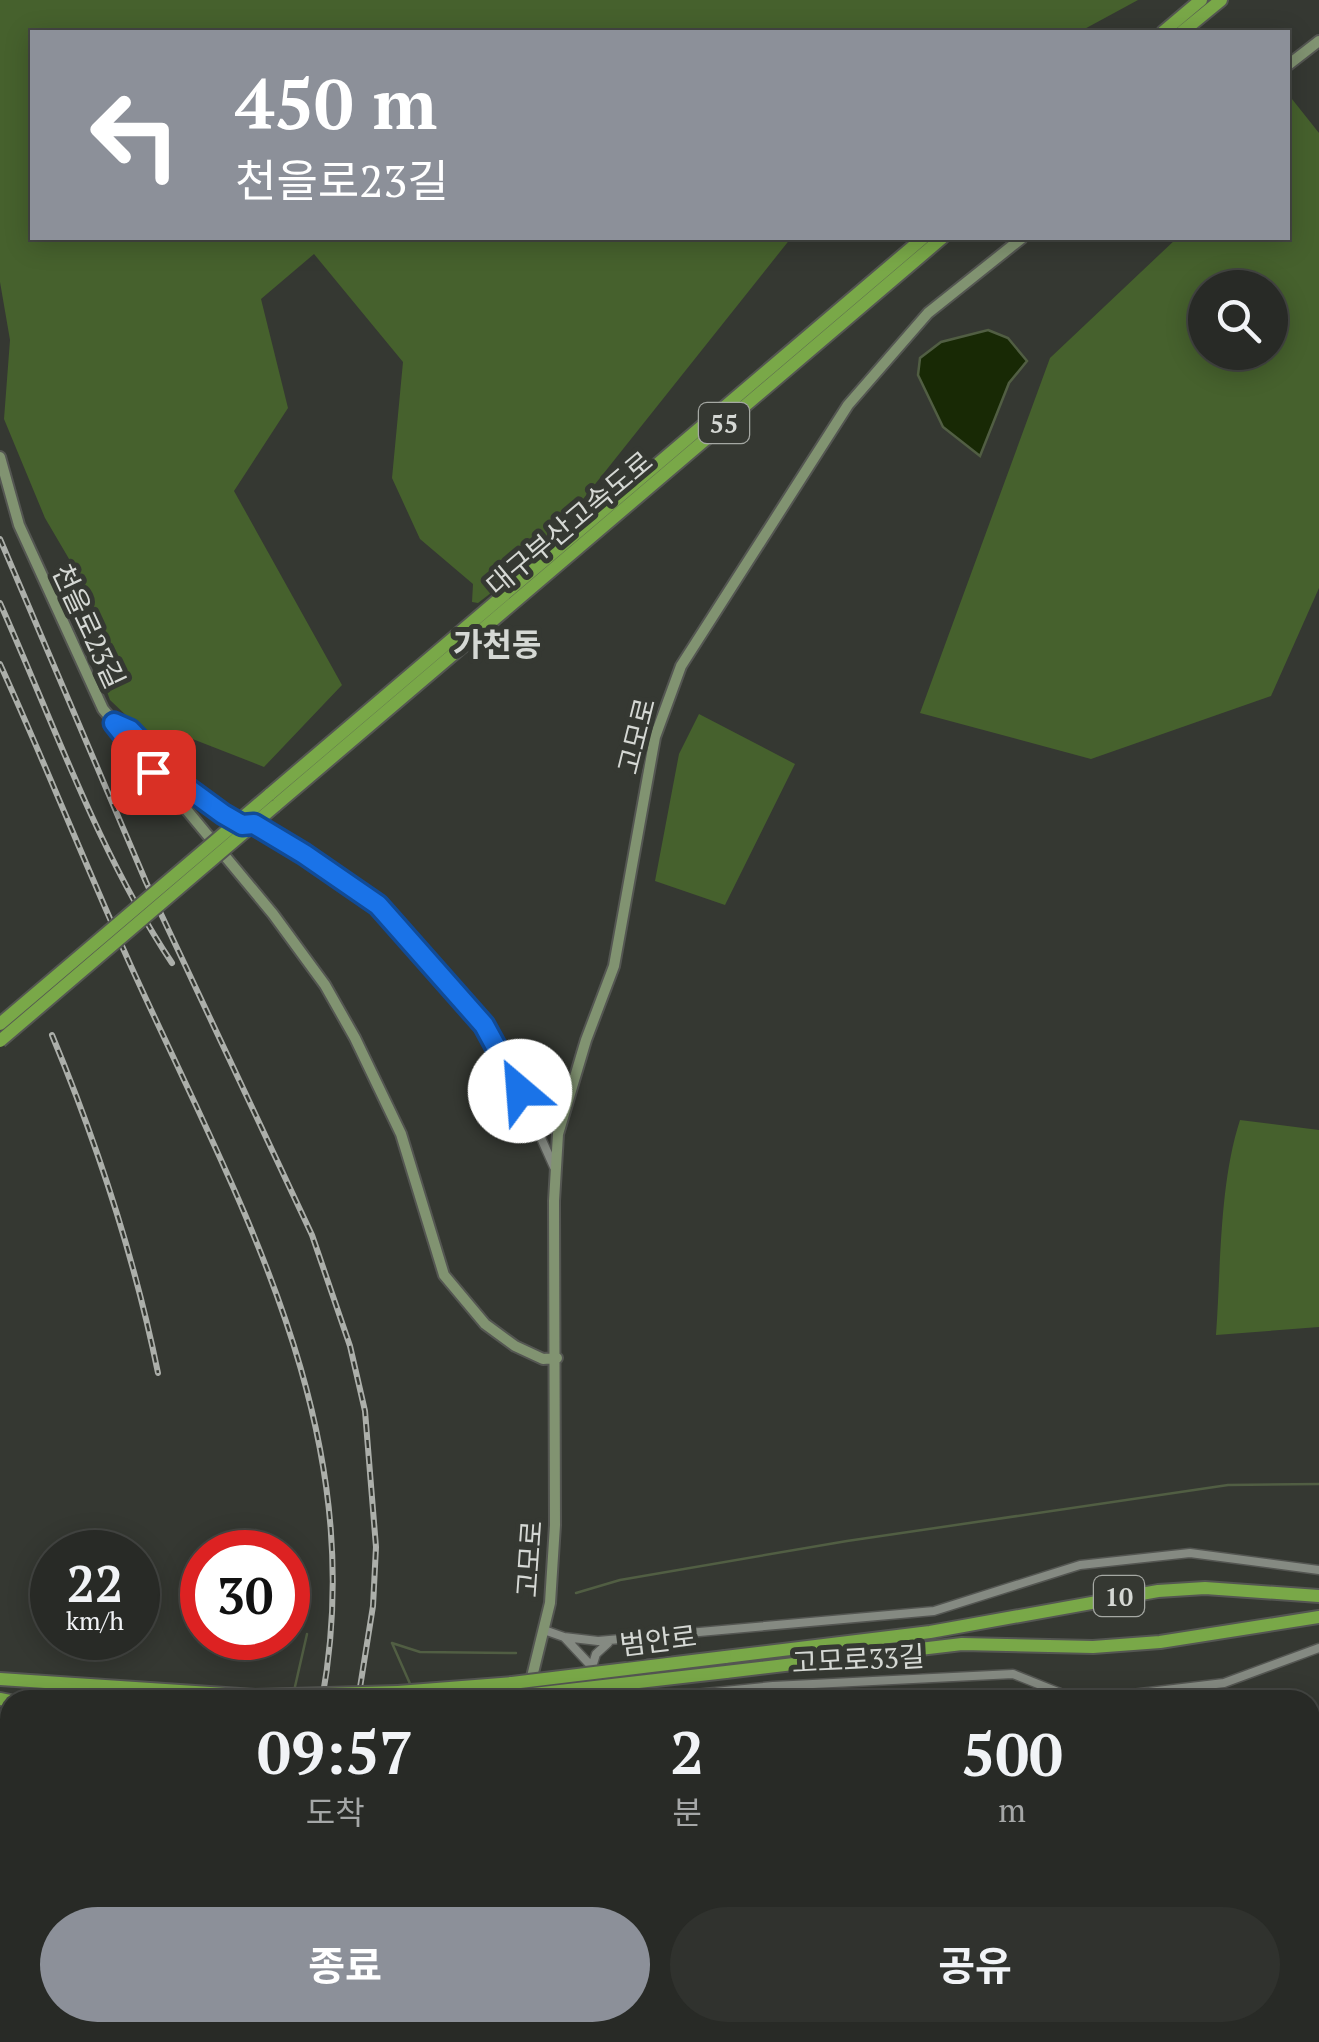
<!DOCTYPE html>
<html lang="ko">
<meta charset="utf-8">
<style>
body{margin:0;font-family:"PT Serif","Noto Sans KR",serif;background:#30322e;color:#f1f3f6;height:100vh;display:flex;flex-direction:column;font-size:38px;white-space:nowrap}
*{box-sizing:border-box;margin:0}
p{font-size:32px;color:#a5a7a7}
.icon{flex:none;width:55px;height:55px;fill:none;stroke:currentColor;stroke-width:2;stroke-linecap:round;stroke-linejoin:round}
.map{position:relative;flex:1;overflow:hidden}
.details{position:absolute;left:0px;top:1690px;width:1320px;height:352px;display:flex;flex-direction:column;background:#282a26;border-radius:30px 30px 0 0;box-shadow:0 5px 25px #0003,0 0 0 2px #444643}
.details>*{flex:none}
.guide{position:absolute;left:30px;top:30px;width:1260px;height:210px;border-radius:0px;box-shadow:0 5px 25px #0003,0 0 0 2px #444643;background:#8c9099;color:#fff;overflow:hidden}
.tools{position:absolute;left:1188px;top:270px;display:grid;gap:20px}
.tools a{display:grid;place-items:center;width:100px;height:100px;border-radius:50%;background:#282a26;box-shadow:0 5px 25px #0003,0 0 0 2px #444643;font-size:50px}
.speed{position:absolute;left:30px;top:1530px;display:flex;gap:20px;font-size:50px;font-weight:700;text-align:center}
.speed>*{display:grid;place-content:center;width:130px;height:130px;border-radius:50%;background:#282a26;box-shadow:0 5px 25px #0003,0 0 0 2px #444643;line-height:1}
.speed small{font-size:25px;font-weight:400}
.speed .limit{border:15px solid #d22;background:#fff;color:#111}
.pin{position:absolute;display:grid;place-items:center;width:85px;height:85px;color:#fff;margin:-42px;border-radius:20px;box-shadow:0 5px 15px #0006}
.me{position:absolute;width:110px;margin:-55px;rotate:333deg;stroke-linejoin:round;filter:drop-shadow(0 0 8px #0008)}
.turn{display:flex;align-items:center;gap:35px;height:210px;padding:0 40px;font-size:45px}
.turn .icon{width:130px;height:130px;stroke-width:2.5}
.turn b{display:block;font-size:70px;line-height:85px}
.eta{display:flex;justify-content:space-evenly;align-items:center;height:170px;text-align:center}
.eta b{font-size:60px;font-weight:700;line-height:70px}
.button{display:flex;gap:20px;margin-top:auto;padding:20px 40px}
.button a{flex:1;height:115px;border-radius:60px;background:#8c9099;color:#fff;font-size:40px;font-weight:700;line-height:115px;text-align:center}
.button a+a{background:#30322e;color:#f1f3f6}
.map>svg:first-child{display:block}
.green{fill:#46612d;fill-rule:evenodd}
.water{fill:#182905;stroke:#515e43;stroke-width:2.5}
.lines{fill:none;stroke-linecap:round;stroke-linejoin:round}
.stream{stroke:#515e43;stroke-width:2.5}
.street-casing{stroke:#545652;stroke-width:11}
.secondary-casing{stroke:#545652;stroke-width:14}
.highway-casing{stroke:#545652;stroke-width:16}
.street{stroke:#858a82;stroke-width:8}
.secondary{stroke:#819371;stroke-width:10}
.highway{stroke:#79a848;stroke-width:12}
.rail-casing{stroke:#acafaa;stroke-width:6}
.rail{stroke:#353832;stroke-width:2.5;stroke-dasharray:8;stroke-linecap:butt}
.highway-bridge-casing{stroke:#545652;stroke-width:16;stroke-linecap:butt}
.highway-bridge{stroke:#79a848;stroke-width:12}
.route-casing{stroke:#114b97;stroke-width:25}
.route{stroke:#1a73e8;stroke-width:18}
.labels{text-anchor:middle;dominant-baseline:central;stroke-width:10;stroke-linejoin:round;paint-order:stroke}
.shield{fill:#353832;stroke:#a5a8a3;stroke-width:2.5}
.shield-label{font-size:25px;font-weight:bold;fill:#d5d8d4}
.street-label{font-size:28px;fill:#d5d8d4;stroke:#353832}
.quarter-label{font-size:32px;font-weight:bold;fill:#d5d8d4;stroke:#353832}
</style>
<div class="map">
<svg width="1319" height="2042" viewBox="0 0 1319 2042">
<rect width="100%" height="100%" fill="#353832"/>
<!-- green -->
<path class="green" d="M0 0H1138L1079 32H32V238H791L553 537 535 559 478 603 472 602 473 584 420 539 392 478 403 362 314 254 261 299 288 408 234 491 342 685 264 767 172 731 156 744 110 700 91 647 82 581 45 518 4 419 10 340 0 282Z
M1288 94 1319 133V588L1271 696 1091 759 920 713 1050 358 1177 238H1288ZM1205 288H1270V352H1205Z
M699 714 795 764 725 905 655 881 679 754Z
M1240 1120 1319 1130V1327L1216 1335C1221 1267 1219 1185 1240 1120Z
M1310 1824 1319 1828V2042H589L585 2033 1310 2032Z"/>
<!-- water -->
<path class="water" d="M988 330 1008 338 1027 361 1009 383 980 456 943 427 918 375 920 358 941 342Z"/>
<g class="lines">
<!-- stream -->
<path class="stream" d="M576 1593 620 1580 847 1541 1228 1485 1319 1484
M392 1643 420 1652 516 1653
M392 1643 411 1686
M294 1691 307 1634
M418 2032 426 2042"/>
<!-- street casing -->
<g class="street-casing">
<path id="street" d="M118 725C147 737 161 766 184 785 200 799 220 811 238 822
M251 825 304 853 377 905 484 1025 510 1069 554 1167
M529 1113 560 1117
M544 1630 564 1637 598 1641 934 1611 1080 1565 1190 1553 1319 1570
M565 1638 623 1700
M592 1667 596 1654 608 1643
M636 1700 773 1686 1013 1674 1078 1700
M1082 1700 1224 1683 1319 1648"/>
</g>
<!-- secondary casing -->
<g class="secondary-casing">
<path id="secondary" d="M1288 65 1319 41
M0 457 19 525 103 709 273 914 325 985 355 1038 401 1134 444 1275 485 1324 515 1346 543 1359 557 1358
M530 1685 550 1603 555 1525 554 1201 558 1134 586 1040 614 966 655 737 681 666 848 405 928 313 1022 238
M402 2032 409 2042
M326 2042 332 2032"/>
</g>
<!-- highway casing -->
<g class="highway-casing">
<path id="highway" d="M1163 32 1201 0
M1182 32 1221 0
M269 795 923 238
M275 806 942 238
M725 1657 930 1632 1158 1591 1205 1588 1319 1596
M726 1672 962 1644 1093 1647 1160 1642 1319 1617
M0 1679 255 1696
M398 1692 512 1683
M0 1699 10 1701
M489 1700 516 1696"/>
</g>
<!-- street -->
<use href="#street" class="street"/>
<!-- secondary -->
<use href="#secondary" class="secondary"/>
<!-- highway -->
<use href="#highway" class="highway"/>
<!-- rail casing -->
<g class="rail-casing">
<path id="rail" d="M0 539 146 882 312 1235 350 1346 365 1411 376 1547 373 1606 358 1700
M0 603C54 724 98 852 172 963
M0 664C47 767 88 872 135 975 243 1211 371 1432 322 1700
M52 1035C98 1146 134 1255 158 1373
M128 2042 130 2032
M193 2042 198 2032
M226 2042 230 2032"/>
</g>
<!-- rail -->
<use href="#rail" class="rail"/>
<!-- highway-bridge casing -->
<g class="highway-bridge-casing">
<path id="highway-bridge" d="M0 1024 269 795
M0 1041 275 806
M512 1683 725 1657
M255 1696 398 1692
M516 1696 726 1672"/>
</g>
<!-- highway-bridge -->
<use href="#highway-bridge" class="highway-bridge"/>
</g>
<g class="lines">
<!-- route casing -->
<g class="route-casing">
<path id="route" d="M153 772 114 723 130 730 182 784 223 814 242 825 254 824 304 854 378 905 484 1025 520 1091"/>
</g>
<!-- route -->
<use href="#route" class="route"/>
</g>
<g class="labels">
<!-- shield labels -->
<g class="shield">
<rect x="699" y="403" width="50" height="40" rx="8"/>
<rect x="1094" y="1576" width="50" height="40" rx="8"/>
</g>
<g class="shield-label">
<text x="724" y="423">55</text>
<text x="1119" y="1596">10</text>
</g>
<!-- street labels -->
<g class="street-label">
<text transform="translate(569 523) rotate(-40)">대구부산고속도로</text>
<text transform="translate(89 626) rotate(65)">천을로23길</text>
<text transform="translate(636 736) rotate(-76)">고모로</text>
<text transform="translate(529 1559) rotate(-86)">고모로</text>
<text transform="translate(658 1640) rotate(-7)">범안로</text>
<text transform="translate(858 1659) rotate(-3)">고모로33길</text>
</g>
<!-- quarter labels -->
<g class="quarter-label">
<text x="497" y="644">가천동</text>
</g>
</g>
</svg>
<div class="tools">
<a><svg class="icon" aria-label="search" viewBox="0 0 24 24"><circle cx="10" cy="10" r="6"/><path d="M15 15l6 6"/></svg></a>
</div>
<div class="speed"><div>22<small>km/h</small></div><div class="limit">30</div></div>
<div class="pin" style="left:153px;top:772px;background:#d93025"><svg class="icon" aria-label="arrive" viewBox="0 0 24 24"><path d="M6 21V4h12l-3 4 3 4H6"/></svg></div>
<svg class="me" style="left:520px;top:1091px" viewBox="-20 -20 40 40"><circle r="19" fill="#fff"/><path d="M0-13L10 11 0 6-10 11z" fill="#1a73e8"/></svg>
<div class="guide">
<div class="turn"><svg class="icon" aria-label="left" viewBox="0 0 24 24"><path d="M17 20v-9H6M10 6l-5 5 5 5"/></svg><div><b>450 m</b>천을로23길</div></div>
</div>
<section class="details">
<div class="eta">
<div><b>09:57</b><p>도착</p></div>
<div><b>2</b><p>분</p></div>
<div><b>500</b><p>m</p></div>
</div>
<div class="button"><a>종료</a><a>공유</a></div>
</section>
</div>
